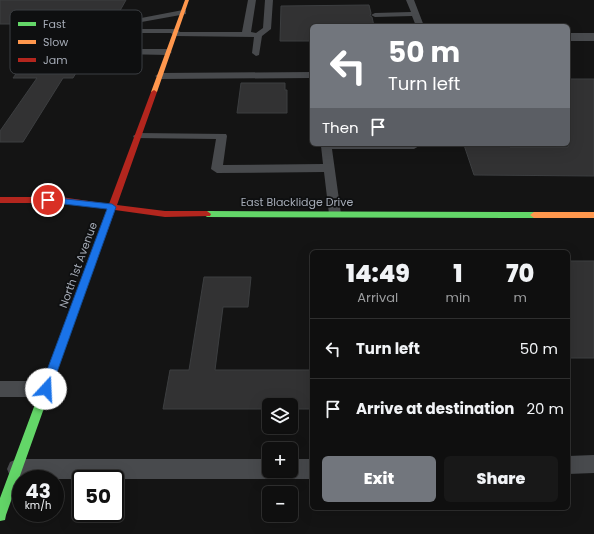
<!DOCTYPE html>
<meta charset="utf-8">
<style>
body{margin:0;font-family:Poppins,sans-serif;background:#181818;color:#f1f3f6;height:100vh;display:flex;flex-direction:column;font-size:15px;white-space:nowrap}
*{box-sizing:border-box;margin:0}
p{font-size:13px;color:#9b9c9e}
.icon{flex:none;width:22px;height:22px;fill:none;stroke:currentColor;stroke-width:2;stroke-linecap:round;stroke-linejoin:round}
.map{position:relative;flex:1;overflow:hidden}
.side{position:absolute;left:310px;top:250px;width:260px;height:260px;display:flex;flex-direction:column;background:#0f0f0f;border-radius:6px;box-shadow:0 4px 16px #0002,0 0 0 1px #2f2f2f}
.side>*{flex:none}
.hud{position:absolute;left:310px;top:24px;width:260px;height:122px;border-radius:6px;box-shadow:0 4px 16px #0002,0 0 0 1px #2f2f2f;background:#72767d;color:#fff;overflow:hidden}
.buttons{position:absolute;left:262px;top:398px;display:grid;gap:8px}
.buttons a{display:grid;place-items:center;width:36px;height:36px;border-radius:6px;background:#0f0f0f;box-shadow:0 4px 16px #0002,0 0 0 1px #2f2f2f;font-size:20px}
.speed{position:absolute;left:12px;top:470px;display:flex;gap:8px;font-size:20px;font-weight:700;text-align:center}
.speed>*{display:grid;place-content:center;width:52px;height:52px;border-radius:50%;background:#0f0f0f;box-shadow:0 4px 16px #0002,0 0 0 1px #2f2f2f;line-height:1}
.speed small{font-size:10px;font-weight:400}
.speed .limit{border:2px solid #111;border-radius:6px;background:#fff;color:#111}
.pin{position:absolute;display:grid;place-items:center;width:34px;height:34px;color:#fff;margin:-17px;border:2px solid #fff;border-radius:50%;box-shadow:0 1px 4px #0007}
.me{position:absolute;width:44px;margin:-22px;rotate:20deg;stroke-linejoin:round;filter:drop-shadow(0 0 3px #0008)}
.turn{display:flex;align-items:center;gap:14px;height:84px;padding:0 12px;font-size:18px}
.turn .icon{width:52px;height:52px;stroke-width:2.5}
.turn b{display:block;font-size:28px;line-height:34px}
.then{display:flex;align-items:center;height:38px;padding:0 12px;background:#0003;gap:8px;font-size:15px}
.eta{display:flex;justify-content:space-evenly;align-items:center;height:68px;text-align:center}
.eta b{font-size:24px;font-weight:800;line-height:28px}
.primary-button{display:flex;gap:8px;margin-top:auto;padding:8px 12px}
.primary-button a{flex:1;height:46px;border-radius:6px;background:#72767d;color:#fff;font-size:16px;font-weight:800;line-height:46px;text-align:center}
.primary-button a+a{background:#181818;color:#f1f3f6}
ul{padding:0;list-style:none}
li{display:flex;align-items:center;gap:12px;height:60px;padding:0 12px;border-top:1px solid #2f2f2f}
li div{flex:1}
li b{display:block;font-size:15px}
li em{font-style:normal}
.map>svg:first-child{display:block}
.building{fill:#323233;stroke:#3c3e40}
.lines{fill:none;stroke-linecap:round;stroke-linejoin:round}
.lane{fill:#484a4d;fill-rule:evenodd}
.street{fill:#484a4d;fill-rule:evenodd}
.fast{fill:#63d668;fill-rule:evenodd}
.slow{fill:#ff974d;fill-rule:evenodd}
.jam{fill:#b3261e;fill-rule:evenodd}
.route{fill:#1a73e8;stroke:#114b97}
.labels{text-anchor:middle;dominant-baseline:central;stroke-width:3.5;stroke-linejoin:round;paint-order:stroke}
.street-label{font-size:11px;fill:#a5abb6;stroke:#0e0f10}
.key{fill:#0e0f10;stroke:#3b3e42;stroke-width:1}
.key-label{font-size:11px;fill:#a5abb6}
</style>
<div class="map">
<svg width="594" height="534" viewBox="0 0 594 534">
<rect width="100%" height="100%" fill="#141414"/>
<!-- building -->
<path class="building" d="M0 0H126L100 46H92L73 78H63L23 142H0V131L37 78H13L42 39H37L49 24H0Z
M369 5 371 13 370 16 372 17 374 26H312V41H280L281 6Z
M568 79H594V176L474 175 464 145 509 144 510 147H568Z
M241 83H285V90H287V113H237Z
M568 261H594V358H568Z
M204 277H251L248 307H223L215 370H312V409H291V405H269V409H163L170 370H189Z"/>
<g class="lines">
<!-- lane -->
<path class="lane" d="M248 0H256L251 32 256 33 263 28 265 0H273L271 29 262 36 259 55 256 56 252 53 254 37 175 36 171 33H131L127 31 131 29H176L180 32H242Z
M406 0H414L424 26H416L412 16 375 17 371 15 375 13 411 12Z
M183 10H186V14L136 23 132 21 136 19Z
M122 49H168L172 52 168 55 119 54 118 52Z
M312 72V78L160 79 155 76 160 73Z
M138 133 226 134 227 136 223 165 323 164 321 146 322 144H418L419 146 414 149H332L341 214 339 217H331L329 214 324 172 217 173 211 169 216 139 134 138 133 136Z
M0 381H46L52 383 55 389 52 395 46 397H0Z
M594 455V473L568 474V456Z
M17 459H269V471H278L276 476 269 479H17L10 476 7 469 10 462Z
M291 459H312V479H291L284 476 282 471H291Z"/>
<!-- street -->
<path class="street" d="M568 33H594V41H568Z"/>
<!-- fast -->
<path class="fast" d="M207 211 534 212 538 215 534 218 207 217 203 214Z
M92 259 96 262 6 515 5 520 0 521V498L88 262Z"/>
<!-- slow -->
<path class="slow" d="M185 0H189L157 92 152 93 151 92Z
M534 212H594V218H534L530 215Z"/>
<!-- jam -->
<path class="jam" d="M154 90 157 92 117 205 165 211H207L211 214 210 216 165 217 115 210 96 262 92 265 88 262 107 209 61 203H0V197H61L109 204 151 92Z"/>
</g>
<!-- route -->
<path class="route" d="M48 197 112 204 116 207 51 389 50 393 46 395 42 393 40 389 107 209 46 202V198Z"/>
<g class="labels">
<!-- street labels -->
<g class="street-label">
<text x="297" y="202">East Blacklidge Drive</text>
<text transform="translate(78 265) rotate(-70)">North 1st Avenue</text>
</g>
</g>
<!-- legend -->
<rect x="10" y="10" width="132" height="64" rx="6" class="key"/>
<rect x="18" y="22" width="18" height="4" fill="#63d668"/>
<rect x="18" y="40" width="18" height="4" fill="#ff974d"/>
<rect x="18" y="58" width="18" height="4" fill="#b3261e"/>
<g class="key-label">
<text x="43" y="28">Fast</text>
<text x="43" y="46">Slow</text>
<text x="43" y="64">Jam</text>
</g>
</svg>
<div class="buttons">
<a><svg class="icon" aria-label="layers" viewBox="0 0 24 24"><path d="M12 4l9 5-9 5-9-5zM3 14l9 5 9-5"/></svg></a>
<a>+</a>
<a>−</a>
</div>
<div class="speed"><div>43<small>km/h</small></div><div class="limit">50</div></div>
<div class="pin" style="left:48px;top:200px;background:#d93025"><svg class="icon" aria-label="arrive" viewBox="0 0 24 24"><path d="M6 21V4h12l-3 4 3 4H6"/></svg></div>
<svg class="me" style="left:46px;top:389px" viewBox="-20 -20 40 40"><circle r="19" fill="#fff"/><path d="M0-13L10 11 0 6-10 11z" fill="#1a73e8"/></svg>
<div class="hud">
<div class="turn"><svg class="icon" aria-label="left" viewBox="0 0 24 24"><path d="M17 20v-9H6M10 6l-5 5 5 5"/></svg><div><b>50 m</b>Turn left</div></div>
<div class="then">Then<svg class="icon" aria-label="arrive" viewBox="0 0 24 24"><path d="M6 21V4h12l-3 4 3 4H6"/></svg></div>
</div>
<section class="side">
<div class="eta">
<div><b>14:49</b><p>Arrival</p></div>
<div><b>1</b><p>min</p></div>
<div><b>70</b><p>m</p></div>
</div>
<ul>
<li><svg class="icon" aria-label="left" viewBox="0 0 24 24"><path d="M17 20v-9H6M10 6l-5 5 5 5"/></svg><div><b>Turn left</b></div><em>50 m</em></li>
<li><svg class="icon" aria-label="arrive" viewBox="0 0 24 24"><path d="M6 21V4h12l-3 4 3 4H6"/></svg><div><b>Arrive at destination</b></div><em>20 m</em></li>
</ul>
<div class="primary-button"><a>Exit</a><a>Share</a></div>
</section>
</div>
